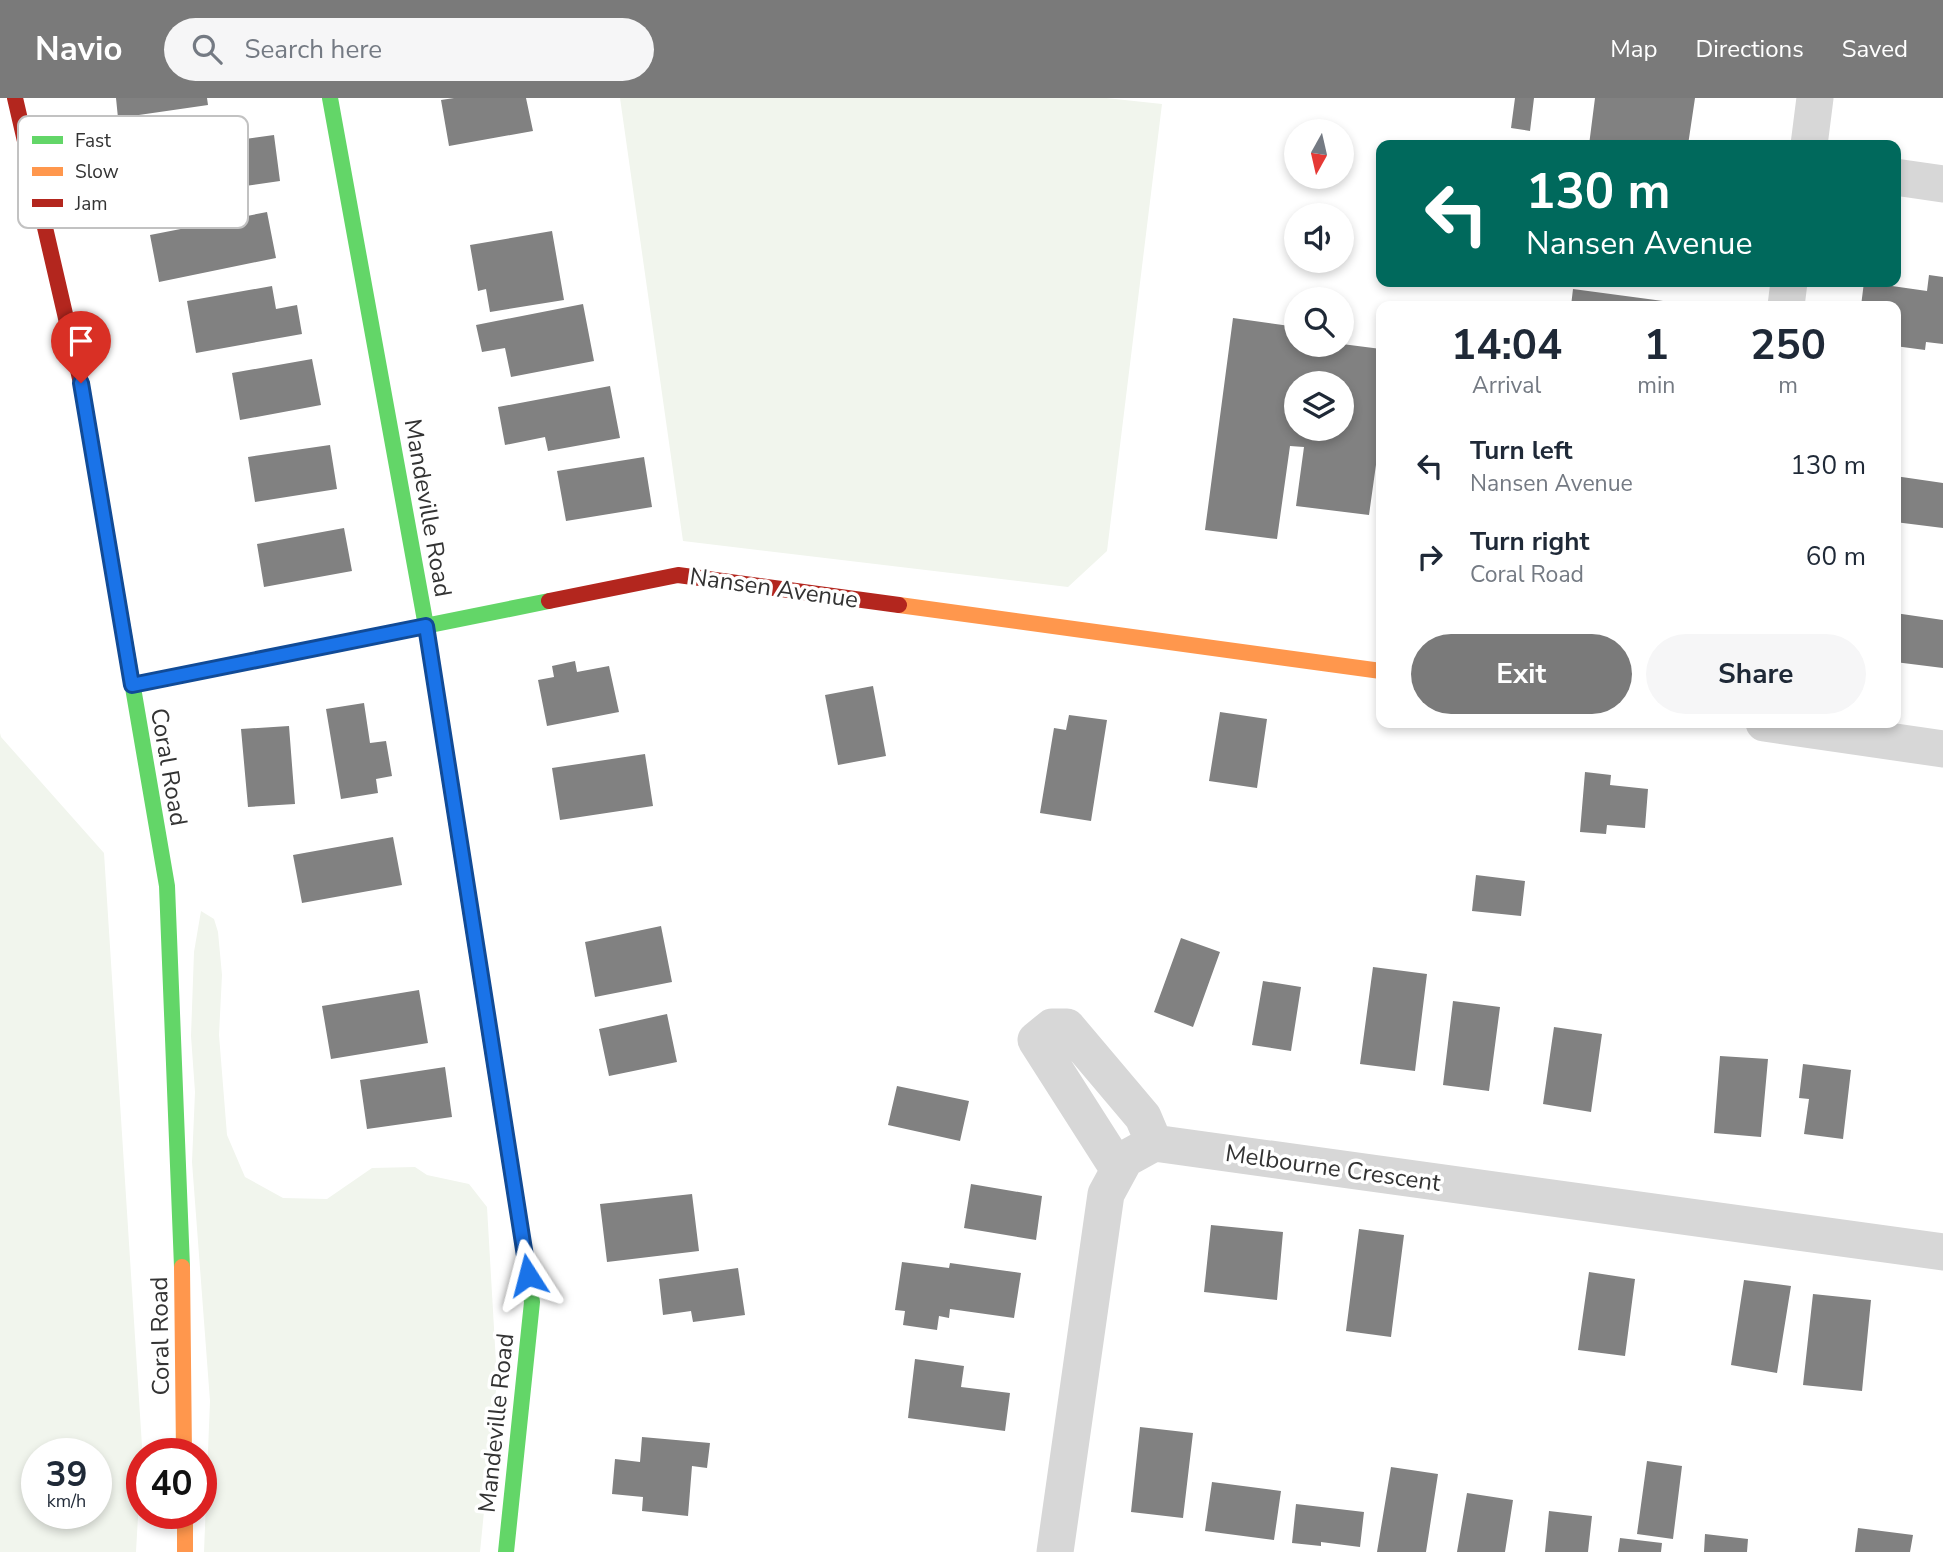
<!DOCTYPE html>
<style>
body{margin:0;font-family:"Nunito Sans",sans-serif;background:#f6f6f7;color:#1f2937;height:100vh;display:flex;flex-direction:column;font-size:26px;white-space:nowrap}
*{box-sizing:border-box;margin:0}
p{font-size:23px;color:#747a83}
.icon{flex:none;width:38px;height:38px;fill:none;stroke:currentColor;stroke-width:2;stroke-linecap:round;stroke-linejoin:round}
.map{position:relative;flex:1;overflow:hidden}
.sheet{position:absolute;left:1376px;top:203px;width:525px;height:427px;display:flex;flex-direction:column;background:#fff;border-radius:14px;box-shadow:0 4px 10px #0003}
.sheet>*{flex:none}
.top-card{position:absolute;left:1376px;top:42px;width:525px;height:147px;border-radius:14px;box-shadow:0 4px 10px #0003;background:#00695c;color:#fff;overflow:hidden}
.needle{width:46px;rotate:188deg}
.controls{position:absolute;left:1284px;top:21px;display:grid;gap:14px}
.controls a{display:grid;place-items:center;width:70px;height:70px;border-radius:50%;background:#fff;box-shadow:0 4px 10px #0003;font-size:35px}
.speed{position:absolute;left:21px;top:1340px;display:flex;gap:14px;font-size:35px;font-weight:700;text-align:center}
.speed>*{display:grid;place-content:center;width:91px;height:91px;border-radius:50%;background:#fff;box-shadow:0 4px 10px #0003;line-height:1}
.speed small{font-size:18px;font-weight:400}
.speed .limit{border:10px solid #d22;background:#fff;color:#111}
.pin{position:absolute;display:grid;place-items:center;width:60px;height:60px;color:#fff;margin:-72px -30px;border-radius:50% 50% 50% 0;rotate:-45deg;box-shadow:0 0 7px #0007}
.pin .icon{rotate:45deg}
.me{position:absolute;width:77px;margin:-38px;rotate:351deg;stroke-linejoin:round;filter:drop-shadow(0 0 5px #0008)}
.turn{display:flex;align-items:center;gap:24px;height:147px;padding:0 35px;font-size:32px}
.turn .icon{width:91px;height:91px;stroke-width:2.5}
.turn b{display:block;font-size:49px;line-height:60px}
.eta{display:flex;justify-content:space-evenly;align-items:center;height:119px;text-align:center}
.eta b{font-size:42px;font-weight:700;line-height:49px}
.action{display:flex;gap:14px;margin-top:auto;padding:14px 35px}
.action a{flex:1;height:80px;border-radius:42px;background:#7a7a7a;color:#fff;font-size:28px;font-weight:700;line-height:80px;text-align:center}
.action a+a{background:#f6f6f7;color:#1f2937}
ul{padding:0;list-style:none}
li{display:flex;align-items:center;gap:21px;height:91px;padding:0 35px}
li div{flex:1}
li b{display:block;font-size:26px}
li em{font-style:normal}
header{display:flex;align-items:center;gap:42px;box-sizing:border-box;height:98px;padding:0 35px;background:#7a7a7a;color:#fff}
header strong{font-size:33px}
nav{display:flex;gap:38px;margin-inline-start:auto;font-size:24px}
.search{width:490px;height:63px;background:#f6f6f7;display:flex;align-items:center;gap:18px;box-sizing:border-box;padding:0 24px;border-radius:38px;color:#747a83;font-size:26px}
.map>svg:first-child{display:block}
.green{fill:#f1f5ed;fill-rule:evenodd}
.building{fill:#818181;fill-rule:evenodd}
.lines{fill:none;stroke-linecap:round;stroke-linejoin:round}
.street{stroke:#d7d7d7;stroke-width:37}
.fast{stroke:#63d668;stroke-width:16}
.slow{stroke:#ff974d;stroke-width:16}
.jam{stroke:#b3261e;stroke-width:16}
.route-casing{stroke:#114b97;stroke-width:18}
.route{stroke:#1a73e8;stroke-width:12}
.labels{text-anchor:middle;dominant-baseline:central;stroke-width:7;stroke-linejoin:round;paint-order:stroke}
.street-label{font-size:24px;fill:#333;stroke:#fff}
.key{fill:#fff;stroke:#c2c2c2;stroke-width:2}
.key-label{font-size:19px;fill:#333}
</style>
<header>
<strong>Navio</strong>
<div class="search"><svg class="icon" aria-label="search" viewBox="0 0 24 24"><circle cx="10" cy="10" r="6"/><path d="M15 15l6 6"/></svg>Search here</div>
<nav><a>Map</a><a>Directions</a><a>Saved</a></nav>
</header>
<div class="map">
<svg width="1943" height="1454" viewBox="0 0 1943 1454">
<rect width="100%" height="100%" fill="#fff"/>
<!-- green -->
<path class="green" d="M620 0H1106L1162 6 1107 453 1068 489 683 443Z
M0 635 1 639 104 755 142 1348 136 1454H0ZM37 1356H96V1416H37Z
M201 813 214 821 218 834 222 877 219 937 227 1037 245 1079 283 1100 327 1101 372 1070 415 1069 427 1077 469 1086 487 1109 497 1282 480 1454H204L210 1303 192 1064 195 994 191 938 194 854Z"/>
<!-- building -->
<path class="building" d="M116 0H207L208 7 118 20Z
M454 0H526L533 33 449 48 441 2Z
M1515 0H1534L1530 33 1511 30Z
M1595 0H1695L1688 47H1589Z
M274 37 280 83 195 95 188 49Z
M267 114 276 160 159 184 150 137Z
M552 133 564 202 490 214 486 191 478 193 470 147Z
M1929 177 1943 179V246L1926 244 1925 252 1895 248V208H1861L1864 184 1927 193Z
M272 188 276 211 297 207 302 236 196 255 187 203Z
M1573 191 1663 203 1662 208H1571Z
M583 206 594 263 511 279 505 250 482 254 476 227Z
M1233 220 1297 229V247L1342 246 1381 251V331L1369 417 1296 408 1304 349 1290 348 1277 441 1205 432ZM1297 285H1342V331H1297Z
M312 261 321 307 240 322 232 275Z
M610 288 620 340 548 353 545 339 505 347 498 309Z
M330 347 337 391 255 404 248 359Z
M644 359 652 409 566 423 557 373Z
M1895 378 1943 385V430L1895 424Z
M344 430 352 473 264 489 257 446Z
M1895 515 1943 522V570L1895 564Z
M575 563 577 574 609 568 619 614 547 628 538 582 554 579 552 568Z
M873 588 886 658 838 667 825 597Z
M364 605 370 645 386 643 392 678 376 681 378 695 341 701 326 611Z
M1220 614 1267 621 1257 690 1209 683Z
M1069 617 1107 622 1091 723 1040 715 1054 630 1066 632Z
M289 628 295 706 248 709 241 631Z
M645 656 653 708 560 722 552 670Z
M1585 674 1611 677 1610 687 1648 691 1645 730 1607 727 1606 736 1580 734Z
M393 739 402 787 302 805 293 757Z
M1476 777 1525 783 1521 818 1472 813Z
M661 828 672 884 595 899 585 844Z
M1181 840 1220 854 1193 929 1154 914Z
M1373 869 1427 876 1415 973 1360 966Z
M1263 883 1301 889 1291 953 1252 947Z
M419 892 428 945 331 961 322 908Z
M1453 903 1500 909 1489 993 1443 987Z
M667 916 677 964 609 978 599 931Z
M1554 929 1602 936 1591 1014 1543 1006Z
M1720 958 1768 961 1761 1039 1714 1035Z
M1803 966 1851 972 1843 1041 1804 1036 1809 1001 1799 1000Z
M445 969 452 1019 367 1031 360 982Z
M897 988 969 1003 960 1043 888 1027Z
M971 1086 1042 1098 1036 1142 964 1130Z
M692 1096 699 1153 607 1164 600 1106Z
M1211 1127 1283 1134 1277 1202 1204 1194Z
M1359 1131 1404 1137 1391 1239 1346 1233Z
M902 1164 949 1170 950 1165 1021 1175 1014 1220 950 1211 949 1220 939 1218 937 1232 903 1227 905 1213 895 1212Z
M738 1170 745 1217 693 1224 691 1213 663 1217 659 1181Z
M1589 1174 1635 1181 1625 1258 1578 1252Z
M1744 1182 1791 1188 1777 1275 1731 1267Z
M1813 1196 1871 1202 1862 1293 1803 1287Z
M915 1261 964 1268 961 1289 1010 1295 1005 1333 908 1320Z
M1140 1329 1193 1335 1183 1420 1131 1414Z
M642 1339 710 1345 707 1370 692 1368 688 1418 642 1413 643 1399 612 1396 615 1361 640 1364Z
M1647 1363 1682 1368 1673 1441 1637 1436Z
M1391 1369 1438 1376 1426 1454H1377Z
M1212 1384 1281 1393 1274 1442 1205 1433Z
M1467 1395 1513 1402 1505 1454H1457Z
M1296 1406 1364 1414 1360 1449 1321 1444V1448L1292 1445Z
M1549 1413 1592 1418 1588 1454H1545Z
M1858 1430 1913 1437 1910 1454H1855Z
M1705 1436 1748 1441 1747 1454H1704Z
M1620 1440 1662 1445 1661 1454H1618Z"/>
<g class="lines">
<!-- street -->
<path class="street" d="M1809 47 1815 0
M1895 79 1943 86
M1786 208 1789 184
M1764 625 1943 651
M1119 1072 1036 942 1052 929H1067L1143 1019 1154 1045
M1055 1454 1106 1096 1125 1061 1154 1045 1943 1154"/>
<!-- fast -->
<path class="fast" d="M330 0 426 528 445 651
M112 467 167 788 182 1169
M132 587 549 503
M502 1014 532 1204 506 1454"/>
<!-- slow -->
<path class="slow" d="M899 507 1381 573
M182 1169 184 1356
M185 1416V1454"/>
<!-- jam -->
<path class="jam" d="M15 0 81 285 112 467
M549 503 678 477 899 507
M445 651 502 1014"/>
</g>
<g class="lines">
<!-- route casing -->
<g class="route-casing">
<path id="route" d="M81 285 132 587 426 528 528 1177"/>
</g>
<!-- route -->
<use href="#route" class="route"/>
</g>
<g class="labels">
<!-- street labels -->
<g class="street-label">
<text transform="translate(428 410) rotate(80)">Mandeville Road</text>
<text transform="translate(774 490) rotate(8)">Nansen Avenue</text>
<text transform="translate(169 669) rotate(80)">Coral Road</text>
<text transform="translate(1333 1070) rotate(8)">Melbourne Crescent</text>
<text transform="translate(160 1238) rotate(-91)">Coral Road</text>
<text transform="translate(496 1325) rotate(-84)">Mandeville Road</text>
</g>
</g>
<!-- legend -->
<rect x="18" y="18" width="230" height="112" rx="10" class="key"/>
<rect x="32" y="38" width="31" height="8" fill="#63d668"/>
<rect x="32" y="69" width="31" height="9" fill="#ff974d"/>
<rect x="32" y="101" width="31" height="8" fill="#b3261e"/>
<g class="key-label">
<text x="75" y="49">Fast</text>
<text x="75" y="80">Slow</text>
<text x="75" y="112">Jam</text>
</g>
</svg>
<div class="controls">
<a><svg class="needle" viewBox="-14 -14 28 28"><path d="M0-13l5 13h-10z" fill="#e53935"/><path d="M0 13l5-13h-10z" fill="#747a83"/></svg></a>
<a><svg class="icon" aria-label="sound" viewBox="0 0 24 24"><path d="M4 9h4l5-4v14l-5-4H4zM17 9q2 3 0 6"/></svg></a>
<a><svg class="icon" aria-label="search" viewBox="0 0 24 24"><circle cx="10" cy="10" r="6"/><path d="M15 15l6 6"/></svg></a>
<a><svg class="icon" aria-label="layers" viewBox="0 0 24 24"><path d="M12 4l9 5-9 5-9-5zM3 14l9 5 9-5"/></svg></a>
</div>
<div class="speed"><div>39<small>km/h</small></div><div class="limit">40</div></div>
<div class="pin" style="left:81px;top:285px;background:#d93025"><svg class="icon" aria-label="arrive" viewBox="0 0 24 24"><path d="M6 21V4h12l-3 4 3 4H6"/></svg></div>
<svg class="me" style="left:528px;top:1177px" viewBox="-20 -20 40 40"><path d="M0-17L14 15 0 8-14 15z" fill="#1a73e8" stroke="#fff" stroke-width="4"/></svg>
<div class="top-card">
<div class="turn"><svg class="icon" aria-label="left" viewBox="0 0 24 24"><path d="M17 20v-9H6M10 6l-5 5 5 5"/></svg><div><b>130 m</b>Nansen Avenue</div></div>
</div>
<section class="sheet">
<div class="eta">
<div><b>14:04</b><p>Arrival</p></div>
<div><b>1</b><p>min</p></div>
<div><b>250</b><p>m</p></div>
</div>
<ul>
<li><svg class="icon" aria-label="left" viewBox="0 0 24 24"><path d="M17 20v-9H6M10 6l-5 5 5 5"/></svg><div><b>Turn left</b><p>Nansen Avenue</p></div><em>130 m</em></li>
<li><svg class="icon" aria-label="right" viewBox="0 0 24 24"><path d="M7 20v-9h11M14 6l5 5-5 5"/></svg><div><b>Turn right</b><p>Coral Road</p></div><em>60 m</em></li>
</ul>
<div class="action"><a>Exit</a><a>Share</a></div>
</section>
</div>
